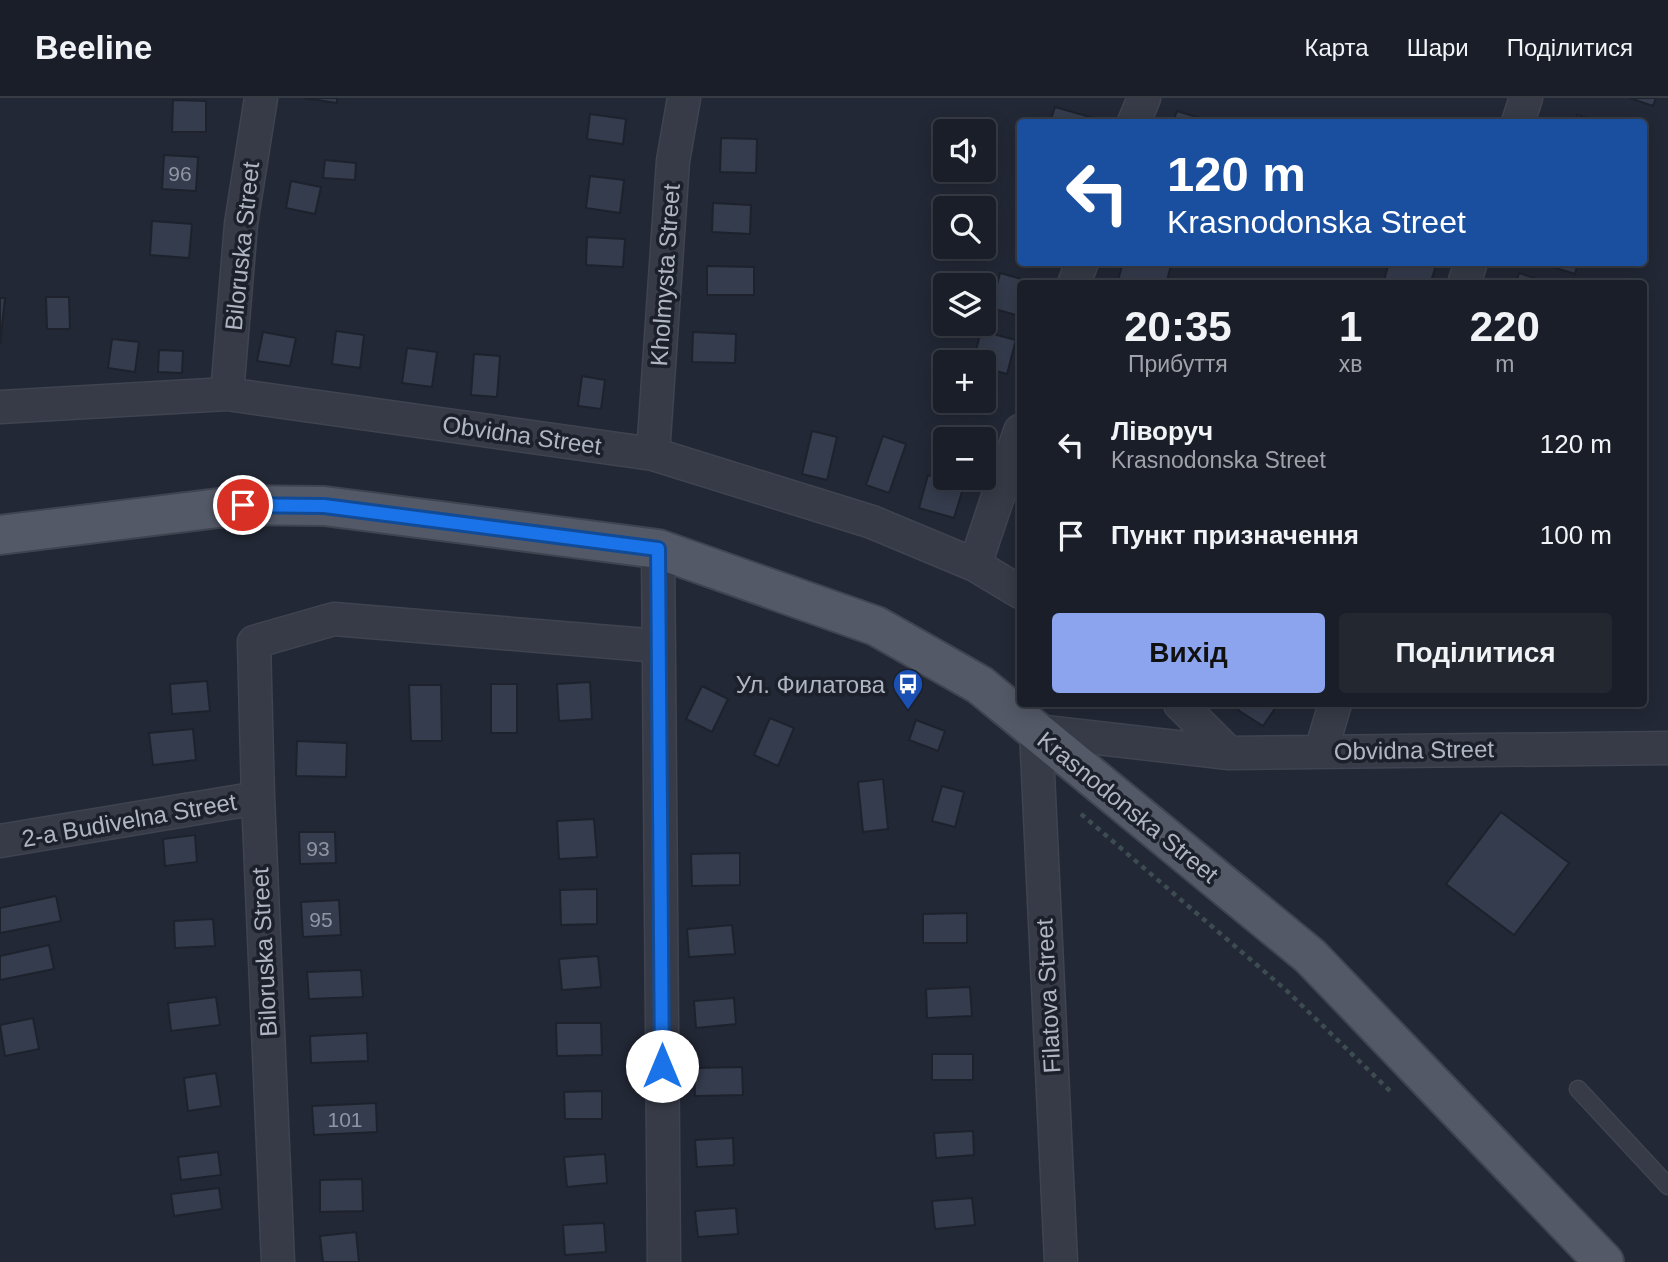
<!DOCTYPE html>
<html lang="uk">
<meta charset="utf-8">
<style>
body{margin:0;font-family:Helvetica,sans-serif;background:#232730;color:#f1f3f6;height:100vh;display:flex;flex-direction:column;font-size:26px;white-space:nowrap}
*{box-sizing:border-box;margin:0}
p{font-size:23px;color:#9fa2a8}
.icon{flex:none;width:38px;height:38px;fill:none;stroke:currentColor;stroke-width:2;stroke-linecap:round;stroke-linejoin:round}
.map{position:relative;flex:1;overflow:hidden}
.side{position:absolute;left:1017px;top:182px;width:630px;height:427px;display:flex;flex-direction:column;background:#1a1e28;border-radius:7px;box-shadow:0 4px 18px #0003,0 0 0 2px #383c45}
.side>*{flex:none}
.banner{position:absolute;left:1017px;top:21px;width:630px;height:147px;border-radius:7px;box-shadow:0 4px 18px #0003,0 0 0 2px #383c45;background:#1a4fa0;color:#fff;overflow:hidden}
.fabs{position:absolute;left:933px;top:21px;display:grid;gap:14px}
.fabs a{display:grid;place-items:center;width:63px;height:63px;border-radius:7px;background:#1a1e28;box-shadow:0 4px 18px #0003,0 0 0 2px #383c45;font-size:35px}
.pin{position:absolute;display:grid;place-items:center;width:60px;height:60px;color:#fff;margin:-30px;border:4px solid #fff;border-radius:50%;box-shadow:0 2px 7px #0007}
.me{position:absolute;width:77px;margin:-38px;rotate:0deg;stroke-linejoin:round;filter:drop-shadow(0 0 5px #0008)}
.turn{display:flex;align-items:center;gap:24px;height:147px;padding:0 35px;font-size:32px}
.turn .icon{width:91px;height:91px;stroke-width:2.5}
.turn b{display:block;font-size:49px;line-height:60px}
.eta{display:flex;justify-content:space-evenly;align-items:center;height:119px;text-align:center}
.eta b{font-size:42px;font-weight:700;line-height:49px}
.action{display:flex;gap:14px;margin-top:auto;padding:14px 35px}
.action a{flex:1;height:80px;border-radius:7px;background:#8ba4ed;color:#111;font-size:28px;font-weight:700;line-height:80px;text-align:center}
.action a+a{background:#232730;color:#f1f3f6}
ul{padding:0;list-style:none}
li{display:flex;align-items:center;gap:21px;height:91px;padding:0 35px}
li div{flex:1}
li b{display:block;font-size:26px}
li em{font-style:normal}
header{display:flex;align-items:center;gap:42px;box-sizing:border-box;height:98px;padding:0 35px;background:#1a1e28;border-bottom:2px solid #383c45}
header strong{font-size:33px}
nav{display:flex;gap:38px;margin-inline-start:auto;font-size:24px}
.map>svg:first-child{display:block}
.building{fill:#353c4d;stroke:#1d222d;stroke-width:2}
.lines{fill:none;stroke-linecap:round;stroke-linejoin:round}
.service-casing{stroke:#3f4450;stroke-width:19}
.minor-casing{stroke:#3f4450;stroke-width:35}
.primary-casing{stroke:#3f4450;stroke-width:42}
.path{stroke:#3d4c50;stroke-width:4.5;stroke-dasharray:5 5;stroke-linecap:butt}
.service{stroke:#363b47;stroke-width:16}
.minor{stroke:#363b47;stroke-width:32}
.primary{stroke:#545967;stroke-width:38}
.route-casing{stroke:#114b97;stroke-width:18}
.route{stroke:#1a73e8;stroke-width:12}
.labels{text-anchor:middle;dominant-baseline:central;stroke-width:7;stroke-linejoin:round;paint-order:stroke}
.number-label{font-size:21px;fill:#8f95a4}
.street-label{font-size:24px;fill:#b0b5c3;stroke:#1b202b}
.poi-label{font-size:24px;fill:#b0b5c3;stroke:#1b202b;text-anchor:end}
</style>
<header>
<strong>Beeline</strong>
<nav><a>Карта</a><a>Шари</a><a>Поділитися</a></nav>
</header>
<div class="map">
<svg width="1668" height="1164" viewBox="0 0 1668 1164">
<rect width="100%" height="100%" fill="#232836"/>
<!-- building -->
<path class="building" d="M304 0H337V5Z
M1630 0H1656L1653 8Z
M173 2 206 3V34H172Z
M1055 9 1097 21 1095 24H1050Z
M1177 13 1213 24H1173Z
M590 16 626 21 623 46 587 41Z
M1577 17 1603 24H1575Z
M721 40 757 41 756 75 720 74Z
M164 57 198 59 196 93 162 91Z
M325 62 356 65 355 82 323 80Z
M590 78 624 82 620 115 586 110Z
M291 83 321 89 315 116 286 110Z
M713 105 751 107 750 136 712 134Z
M152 123 192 126 189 160 150 157Z
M587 139 625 141 623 169 586 167Z
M1123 164H1172L1166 186H1117Z
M1389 164H1434L1437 165 1430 186H1383Z
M1536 164H1578L1575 176Z
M707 168 754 169V197H707Z
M1000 175 1032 184 1020 186V218L991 210Z
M1519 175 1550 185V186H1516Z
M46 199H69L70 231H47Z
M0 200H5L0 246Z
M336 233 364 237 360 270 332 266Z
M981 233 1016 242 1007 276 984 270V264H973Z
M263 234 296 240 290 268 257 263Z
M693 234 736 236 735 265 692 264Z
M112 241 139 244 135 274 108 270Z
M407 250 437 254 432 289 402 285Z
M159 252 183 253 182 275 158 274Z
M474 256 500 258 497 299 471 297Z
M582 278 605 282 601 311 578 308Z
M812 333 837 339 827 382 802 376Z
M883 338 906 346 889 395 866 387Z
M928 377 964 387 954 420 919 410Z
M207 583 210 613 172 616 170 586Z
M590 584 592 621 559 623 557 586Z
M491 586H517V635H491Z
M409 587H441L442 643H411Z
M702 588 728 601 712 634 686 621Z
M1242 606H1278L1263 628 1238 612Z
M770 620 794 630 778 668 754 657Z
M916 622 945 633 938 653 909 642Z
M193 631 196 662 153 667 149 635Z
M297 643 347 645 346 679 296 678Z
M883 681 888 731 863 734 858 684Z
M942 688 964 694 955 729 932 723Z
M1501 714 1569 765 1514 837 1446 786Z
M594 721 597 759 559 761 557 723Z
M299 734H335L336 765 300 766Z
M195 737 197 764 165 768 163 741Z
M740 755V787L692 788 691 756Z
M597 791V826L561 827 560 792Z
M56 798 61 823 0 835V810Z
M339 802 341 837 303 839 301 804Z
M967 815V845H923V816Z
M213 821 215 848 175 850 174 823Z
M732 827 735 856 689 859 687 831Z
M49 847 54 871 0 882V858Z
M598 858 601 889 562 892 559 861Z
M361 872 363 899 309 901 307 874Z
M970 889 972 918 927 920 926 891Z
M216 899 220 927 171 933 168 905Z
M734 900 736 926 696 930 694 903Z
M33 920 39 951 5 958 0 927Z
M556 925H601L602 957 557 958Z
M367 935 368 963 311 965 310 938Z
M932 956H973V982H932Z
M742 969 743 997 695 998 694 970Z
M216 975 221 1008 188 1013 184 980Z
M602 993V1021H565L564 994Z
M376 1005 377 1034 314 1037 312 1008Z
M973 1033 974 1057 936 1060 934 1035Z
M733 1040 734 1067 697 1069 695 1042Z
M218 1054 221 1077 181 1082 178 1059Z
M605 1056 607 1085 567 1089 564 1059Z
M362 1081 363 1113 320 1114V1082Z
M219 1090 222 1111 174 1118 171 1096Z
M972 1100 975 1127 935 1131 932 1103Z
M736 1110 738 1136 698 1139 695 1113Z
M604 1125 606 1154 565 1157 563 1127Z
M356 1134 359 1164H323L320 1138Z"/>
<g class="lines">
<!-- service casing -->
<g class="service-casing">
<path id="service" d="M1578 991 1668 1088"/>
</g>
<!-- minor casing -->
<g class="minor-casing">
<path id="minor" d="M1134 24 1144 0
M1518 24 1526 0
M1074 186 1082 164
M1464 186 1471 164
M227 296 241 126 261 0
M0 309 227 296 653 356 872 424 975 467 1020 494
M653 356 673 63 684 0
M658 451 664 1164
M975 467 1020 333
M1180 606 1229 655 1668 650
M1321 653 1335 606
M0 743 258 700
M278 1164 258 700 254 544 334 521 659 548
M1061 1164 1036 633 1229 655"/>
</g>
<!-- primary casing -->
<g class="primary-casing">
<path id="primary" d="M0 437 243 407 324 408 658 451 876 528 980 587 1310 858 1604 1164"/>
</g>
<!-- path -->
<path class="path" d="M1081 716 1286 892 1390 993"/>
<!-- service -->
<use href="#service" class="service"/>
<!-- minor -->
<use href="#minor" class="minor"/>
<!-- primary -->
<use href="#primary" class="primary"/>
</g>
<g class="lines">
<!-- route casing -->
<g class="route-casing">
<path id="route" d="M243 407 324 408 658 451 662 968"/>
</g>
<!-- route -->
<use href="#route" class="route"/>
</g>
<!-- icons -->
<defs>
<g id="bus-pin" transform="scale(1.575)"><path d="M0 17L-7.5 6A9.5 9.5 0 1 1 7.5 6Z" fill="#1a4fb4" stroke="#1b202b"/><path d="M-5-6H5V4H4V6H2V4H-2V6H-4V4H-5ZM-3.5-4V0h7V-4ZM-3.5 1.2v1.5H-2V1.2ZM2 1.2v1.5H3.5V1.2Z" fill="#fff"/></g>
</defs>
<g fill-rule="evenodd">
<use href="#bus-pin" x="908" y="586"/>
</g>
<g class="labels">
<!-- number labels -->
<g class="number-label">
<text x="180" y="75">96</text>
<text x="318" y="750">93</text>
<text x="321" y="821">95</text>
<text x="345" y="1021">101</text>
</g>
<!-- street labels -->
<g class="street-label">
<text transform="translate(242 148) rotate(-84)">Biloruska Street</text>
<text transform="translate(665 177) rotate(-86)">Kholmysta Street</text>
<text transform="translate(522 337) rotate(8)">Obvidna Street</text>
<text transform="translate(1414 652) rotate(-1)">Obvidna Street</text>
<text transform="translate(1128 709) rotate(39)">Krasnodonska Street</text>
<text transform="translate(129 722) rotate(-10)">2-a Budivelna Street</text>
<text transform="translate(264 854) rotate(-93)">Biloruska Street</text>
<text transform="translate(1048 898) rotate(-93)">Filatova Street</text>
</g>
<!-- poi labels -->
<g class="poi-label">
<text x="885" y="586">Ул. Филатова</text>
</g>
</g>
</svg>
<div class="fabs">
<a><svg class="icon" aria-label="sound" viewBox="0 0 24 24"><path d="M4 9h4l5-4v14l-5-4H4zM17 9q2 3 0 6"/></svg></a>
<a><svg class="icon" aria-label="search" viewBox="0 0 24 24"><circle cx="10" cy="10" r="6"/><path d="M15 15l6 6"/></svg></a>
<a><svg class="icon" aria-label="layers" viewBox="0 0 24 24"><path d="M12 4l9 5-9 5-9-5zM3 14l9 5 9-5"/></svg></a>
<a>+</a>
<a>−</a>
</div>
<div class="pin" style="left:243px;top:407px;background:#d93025"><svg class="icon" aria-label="arrive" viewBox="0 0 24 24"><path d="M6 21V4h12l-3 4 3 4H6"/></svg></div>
<svg class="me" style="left:662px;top:968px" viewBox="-20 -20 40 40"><circle r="19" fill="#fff"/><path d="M0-13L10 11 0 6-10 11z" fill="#1a73e8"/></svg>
<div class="banner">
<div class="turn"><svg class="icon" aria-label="left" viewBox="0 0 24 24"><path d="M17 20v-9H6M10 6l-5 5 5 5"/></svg><div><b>120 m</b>Krasnodonska Street</div></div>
</div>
<section class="side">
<div class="eta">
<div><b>20:35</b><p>Прибуття</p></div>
<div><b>1</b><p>хв</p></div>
<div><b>220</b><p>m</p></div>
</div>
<ul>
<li><svg class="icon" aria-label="left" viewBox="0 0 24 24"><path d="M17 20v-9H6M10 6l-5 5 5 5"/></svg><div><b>Ліворуч</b><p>Krasnodonska Street</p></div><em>120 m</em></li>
<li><svg class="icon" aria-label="arrive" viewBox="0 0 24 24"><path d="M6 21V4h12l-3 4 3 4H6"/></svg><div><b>Пункт призначення</b></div><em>100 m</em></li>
</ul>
<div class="action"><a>Вихід</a><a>Поділитися</a></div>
</section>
</div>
